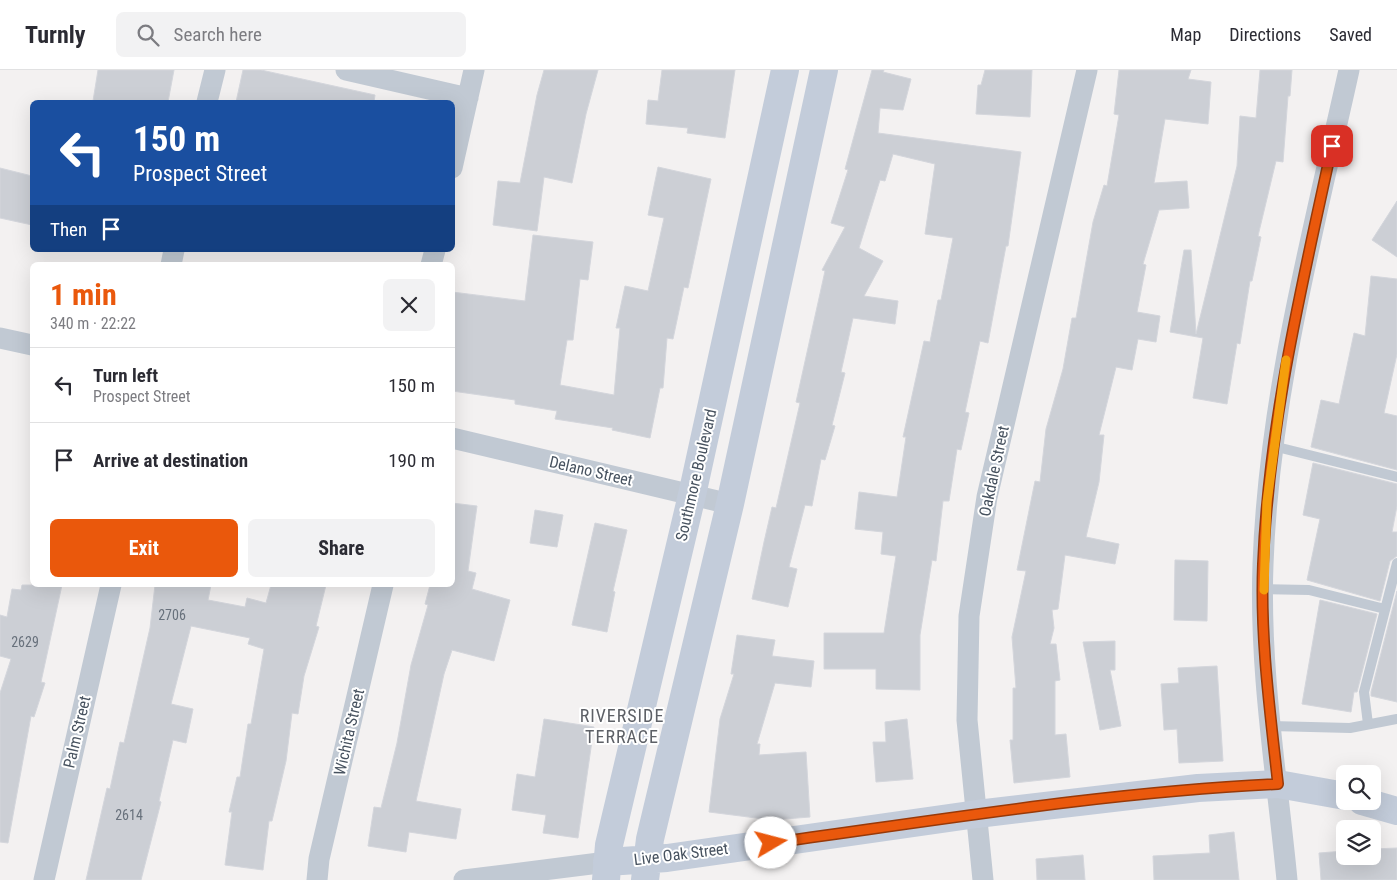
<!DOCTYPE html>
<meta charset="utf-8">
<style>
body{margin:0;font-family:"Roboto Condensed",sans-serif;background:#f2f2f3;color:#2b2b33;height:100vh;display:flex;flex-direction:column;font-size:19px;white-space:nowrap}
*{box-sizing:border-box;margin:0}
p{font-size:16px;color:#7c7c81}
.icon{flex:none;width:28px;height:28px;fill:none;stroke:currentColor;stroke-width:2;stroke-linecap:round;stroke-linejoin:round}
.map{position:relative;flex:1;overflow:hidden}
.sheet{position:absolute;left:30px;top:192px;width:425px;height:325px;display:flex;flex-direction:column;background:#fff;border-radius:8px;box-shadow:0 5px 20px #0002}
.sheet>*{flex:none}
.banner{position:absolute;left:30px;top:30px;width:425px;height:152px;border-radius:8px;box-shadow:0 5px 20px #0002;background:#1a4fa0;color:#fff;overflow:hidden}
.controls{position:absolute;left:1336px;top:695px;display:grid;gap:10px}
.controls a{display:grid;place-items:center;width:45px;height:45px;border-radius:8px;background:#fff;box-shadow:0 5px 20px #0002;font-size:25px}
.pin{position:absolute;display:grid;place-items:center;width:42px;height:42px;color:#fff;margin:-21px;border-radius:10px;box-shadow:0 2px 8px #0006}
.me{position:absolute;width:55px;margin:-28px;rotate:82deg;stroke-linejoin:round;filter:drop-shadow(0 0 4px #0008)}
.turn{display:flex;align-items:center;gap:18px;height:105px;padding:0 20px;font-size:22px}
.turn .icon{width:65px;height:65px;stroke-width:2.5}
.turn b{display:block;font-size:35px;line-height:42px}
.then{display:flex;align-items:center;height:48px;padding:0 20px;background:#0003;gap:10px;font-size:19px}
.round{display:grid;place-items:center;flex:none;width:52px;height:52px;border-radius:8px;background:#f2f2f3}
.summary{display:flex;align-items:center;justify-content:space-between;height:85px;padding:0 20px}
h1{font-size:30px;font-weight:700;line-height:38px;color:#ea580c}
.action{display:flex;gap:10px;margin-top:auto;padding:10px 20px}
.action a{flex:1;height:58px;border-radius:8px;background:#ea580c;color:#fff;font-size:20px;font-weight:700;line-height:58px;text-align:center}
.action a+a{background:#f2f2f3;color:#2b2b33}
ul{padding:0;list-style:none}
li{display:flex;align-items:center;gap:15px;height:75px;padding:0 20px;border-top:1px solid #e1e1e2}
li div{flex:1}
li b{display:block;font-size:19px}
li em{font-style:normal}
header{display:flex;align-items:center;gap:30px;box-sizing:border-box;height:70px;padding:0 25px;background:#fff;border-bottom:1px solid #e1e1e2}
header strong{font-size:24px}
nav{display:flex;gap:28px;margin-inline-start:auto;font-size:18px}
.search{width:350px;height:45px;background:#f2f2f3;display:flex;align-items:center;gap:12px;box-sizing:border-box;padding:0 18px;border-radius:8px;color:#7c7c81;font-size:19px}
.map>svg:first-child{display:block}
.building{fill:#cccfd5;stroke:#d4d6dc}
.lines{fill:none;stroke-linecap:round;stroke-linejoin:round}
.lane{stroke:#c1c9d3;stroke-width:10}
.street{stroke:#c1c9d3;stroke-width:21}
.secondary{stroke:#c3ccda;stroke-width:28}
.route-casing{stroke:#983908;stroke-width:12}
.route{stroke:#ea580c;stroke-width:9}
.slow{stroke:#f59e0b;stroke-width:9}
.labels{text-anchor:middle;dominant-baseline:central;stroke-width:4;stroke-linejoin:round;paint-order:stroke}
.number-label{font-size:14px;fill:#68717c}
.street-label{font-size:16px;fill:#47525f;stroke:#fff}
.neighbourhood-label{font-size:18px;letter-spacing:1px;fill:#5d6066;stroke:#fff}
</style>
<header>
<strong>Turnly</strong>
<div class="search"><svg class="icon" aria-label="search" viewBox="0 0 24 24"><circle cx="10" cy="10" r="6"/><path d="M15 15l6 6"/></svg>Search here</div>
<nav><a>Map</a><a>Directions</a><a>Saved</a></nav>
</header>
<div class="map">
<svg width="1397" height="810" viewBox="0 0 1397 810">
<rect width="100%" height="100%" fill="#f3f1f1"/>
<!-- building -->
<path class="building" d="M98 0H174L168 32 93 31Z
M243 0H261L375 25 374 32H236Z
M544 0H598L586 44 572 113 544 107 537 161 493 155 498 111 520 113 537 25Z
M662 0H735L725 68 687 63 688 58 646 54 648 30 658 31Z
M872 0H884L883 2 911 9 903 40 880 38 878 63 1021 82 1008 176H1006L988 273 980 271 965 342 969 343 961 380 957 379 949 431H943L936 491 932 490 920 565V620L876 619V599H824V563H884L896 486 881 484 883 462 855 459 859 422 897 427 906 367H903L924 271 930 272 938 230H941L953 168 925 164 935 94 893 84 885 111 880 110 859 178 883 191 864 226 898 231 895 254 853 248 841 302 845 303 832 355 835 356 825 390 821 389 812 436 805 435 789 497 797 499 788 537 752 529 764 472 772 437 776 438 800 333 796 332 825 201 822 200 845 157 831 153 848 100 845 99Z
M985 0H1032L1030 47 976 44 978 15H981Z
M1119 0H1191L1188 9 1211 12 1208 54 1165 49 1154 113 1187 111 1189 138 1159 140 1143 194 1146 195 1137 242 1160 246 1156 272 1138 269 1132 300 1116 297 1099 365H1104L1099 412 1086 467 1119 474 1115 494 1065 485 1058 539 1052 540 1054 558 1050 574H1056L1060 610 1055 611V665L1066 664 1070 707 1014 713 1010 670H1013V618H1016L1012 567 1026 501 1017 500 1035 411 1040 412 1046 359 1063 299 1072 248H1076L1093 152 1104 115 1107 116 1119 45 1114 44Z
M1260 0H1292L1290 26H1288L1283 92 1276 91 1258 166 1261 167 1252 211H1250L1240 274 1237 273 1227 334 1193 328 1203 268 1170 262 1184 180H1191L1196 264 1237 96 1240 46 1256 48Z
M658 97 711 109 688 218 684 217 673 269 667 268 663 318H660L650 368 612 360 613 358 555 349 557 341 515 334V330L452 321V222L525 231 533 165 593 172 588 210 580 209 573 270H567L560 315 614 325 620 258H616L625 216 648 221 664 148 648 145Z
M0 98 32 106V155L0 148Z
M1397 131V187L1372 170Z
M1371 206 1397 209V284L1384 343 1397 346V400L1311 377 1321 330 1339 334 1354 263 1365 266Z
M1313 393 1397 414V436L1392 462H1397V486L1390 491 1380 531 1307 510 1320 449 1303 445Z
M452 433 477 436 468 501 476 503 472 519 510 530 494 591 452 580 444 604 416 731 461 739 456 769 409 762 406 782 368 776 374 737 381 738 397 673 411 595 428 535 425 534 430 515H452Z
M535 440 563 445 557 477 530 473Z
M595 453 627 460 613 521 615 522 607 562 572 555Z
M1175 490 1208 491 1207 551 1174 550Z
M22 515H62L41 612 45 613 34 647 31 646 8 773 0 772V623L11 589 0 586V545L7 547 12 519 21 520Z
M155 515H211L208 530 245 537 247 528 266 533 271 515H326L316 556 319 557 304 606 298 644 292 643 286 691 272 751H269L263 800 225 795 232 742H229L237 707H240L248 654H251L264 579 248 574 250 568 191 556 171 634 193 639 186 673 173 670 159 731 161 732 141 810H86L107 718 110 719 120 672 124 673 150 558Z
M1397 521V632L1371 626V622Z
M1320 530 1377 544 1357 622H1354L1351 642 1302 634Z
M737 565 775 570 772 586 814 591 811 617 775 613 757 674H760L759 685 806 682 810 747 772 750 709 742 720 649 734 604H731Z
M1115 571V600H1110L1121 656 1100 660 1083 572Z
M1217 596 1223 691 1179 693 1177 659 1164 660 1161 614 1179 613 1178 598Z
M544 649 594 657 578 768 543 763 546 745 512 740 517 704 535 707Z
M907 649 913 709 876 712 873 672H886L885 652Z
M1234 762 1239 810H1154L1153 786 1210 783 1209 765Z
M1397 778V810H1321L1319 783 1345 781V786H1372V779Z
M1083 785 1085 810H1037L1036 789Z"/>
<g class="lines">
<!-- lane -->
<path class="lane" d="M1273 376 1397 407
M1264 519 1309 520 1385 539
M1368 654 1364 622 1397 493
M1271 656 1350 658 1397 649"/>
<!-- street -->
<path class="street" d="M346 0 468 28
M207 32 215 0
M452 98 474 0
M171 195 174 180
M431 195 435 180
M0 268 32 275
M452 368 730 434
M44 810 111 515
M317 810 319 789 383 515
M464 810 607 792
M983 810 967 650 969 546 987 427 1087 0
M1287 810C1277 706 1259 599 1263 494 1269 326 1313 163 1349 0"/>
<!-- secondary -->
<path class="secondary" d="M1362 731 1397 741
M607 792 667 788 977 744 1198 718 1278 714 1345 726
M606 810 609 775 692 425 785 0
M645 810 650 769 730 434 824 0"/>
</g>
<g class="lines">
<!-- route casing -->
<g class="route-casing">
<path id="route" d="M771 773C939 750 1108 722 1278 714 1270 641 1260 568 1263 494 1269 350 1302 216 1332 76"/>
</g>
<!-- route -->
<use href="#route" class="route"/>
<!-- slow -->
<path class="slow" d="M1264 520 1267 432 1286 290"/>
</g>
<g class="labels">
<!-- number labels -->
<g class="number-label">
<text x="172" y="545">2706</text>
<text x="25" y="572">2629</text>
<text x="129" y="745">2614</text>
</g>
<!-- street labels -->
<g class="street-label">
<text transform="translate(591 401) rotate(13)">Delano Street</text>
<text transform="translate(994 401) rotate(-78)">Oakdale Street</text>
<text transform="translate(696 405) rotate(-77)">Southmore Boulevard</text>
<text transform="translate(77 662) rotate(-77)">Palm Street</text>
<text transform="translate(349 662) rotate(-77)">Wichita Street</text>
<text transform="translate(681 784) rotate(-7)">Live Oak Street</text>
</g>
<!-- neighbourhood labels -->
<g class="neighbourhood-label">
<text x="622" y="645">RIVERSIDE<tspan x="622" dy="21">TERRACE</tspan></text>
</g>
</g>
</svg>
<div class="controls">
<a><svg class="icon" aria-label="search" viewBox="0 0 24 24"><circle cx="10" cy="10" r="6"/><path d="M15 15l6 6"/></svg></a>
<a><svg class="icon" aria-label="layers" viewBox="0 0 24 24"><path d="M12 4l9 5-9 5-9-5zM3 14l9 5 9-5"/></svg></a>
</div>
<div class="pin" style="left:1332px;top:76px;background:#d93025"><svg class="icon" aria-label="arrive" viewBox="0 0 24 24"><path d="M6 21V4h12l-3 4 3 4H6"/></svg></div>
<svg class="me" style="left:771px;top:773px" viewBox="-20 -20 40 40"><circle r="19" fill="#fff"/><path d="M0-13L10 11 0 6-10 11z" fill="#ea580c"/></svg>
<div class="banner">
<div class="turn"><svg class="icon" aria-label="left" viewBox="0 0 24 24"><path d="M17 20v-9H6M10 6l-5 5 5 5"/></svg><div><b>150 m</b>Prospect Street</div></div>
<div class="then">Then<svg class="icon" aria-label="arrive" viewBox="0 0 24 24"><path d="M6 21V4h12l-3 4 3 4H6"/></svg></div>
</div>
<section class="sheet">
<div class="summary"><div><h1>1 min</h1><p>340 m · 22:22</p></div><a class="round"><svg class="icon" aria-label="close" viewBox="0 0 24 24"><path d="M6 6l12 12M18 6L6 18"/></svg></a></div>
<ul>
<li><svg class="icon" aria-label="left" viewBox="0 0 24 24"><path d="M17 20v-9H6M10 6l-5 5 5 5"/></svg><div><b>Turn left</b><p>Prospect Street</p></div><em>150 m</em></li>
<li><svg class="icon" aria-label="arrive" viewBox="0 0 24 24"><path d="M6 21V4h12l-3 4 3 4H6"/></svg><div><b>Arrive at destination</b></div><em>190 m</em></li>
</ul>
<div class="action"><a>Exit</a><a>Share</a></div>
</section>
</div>
